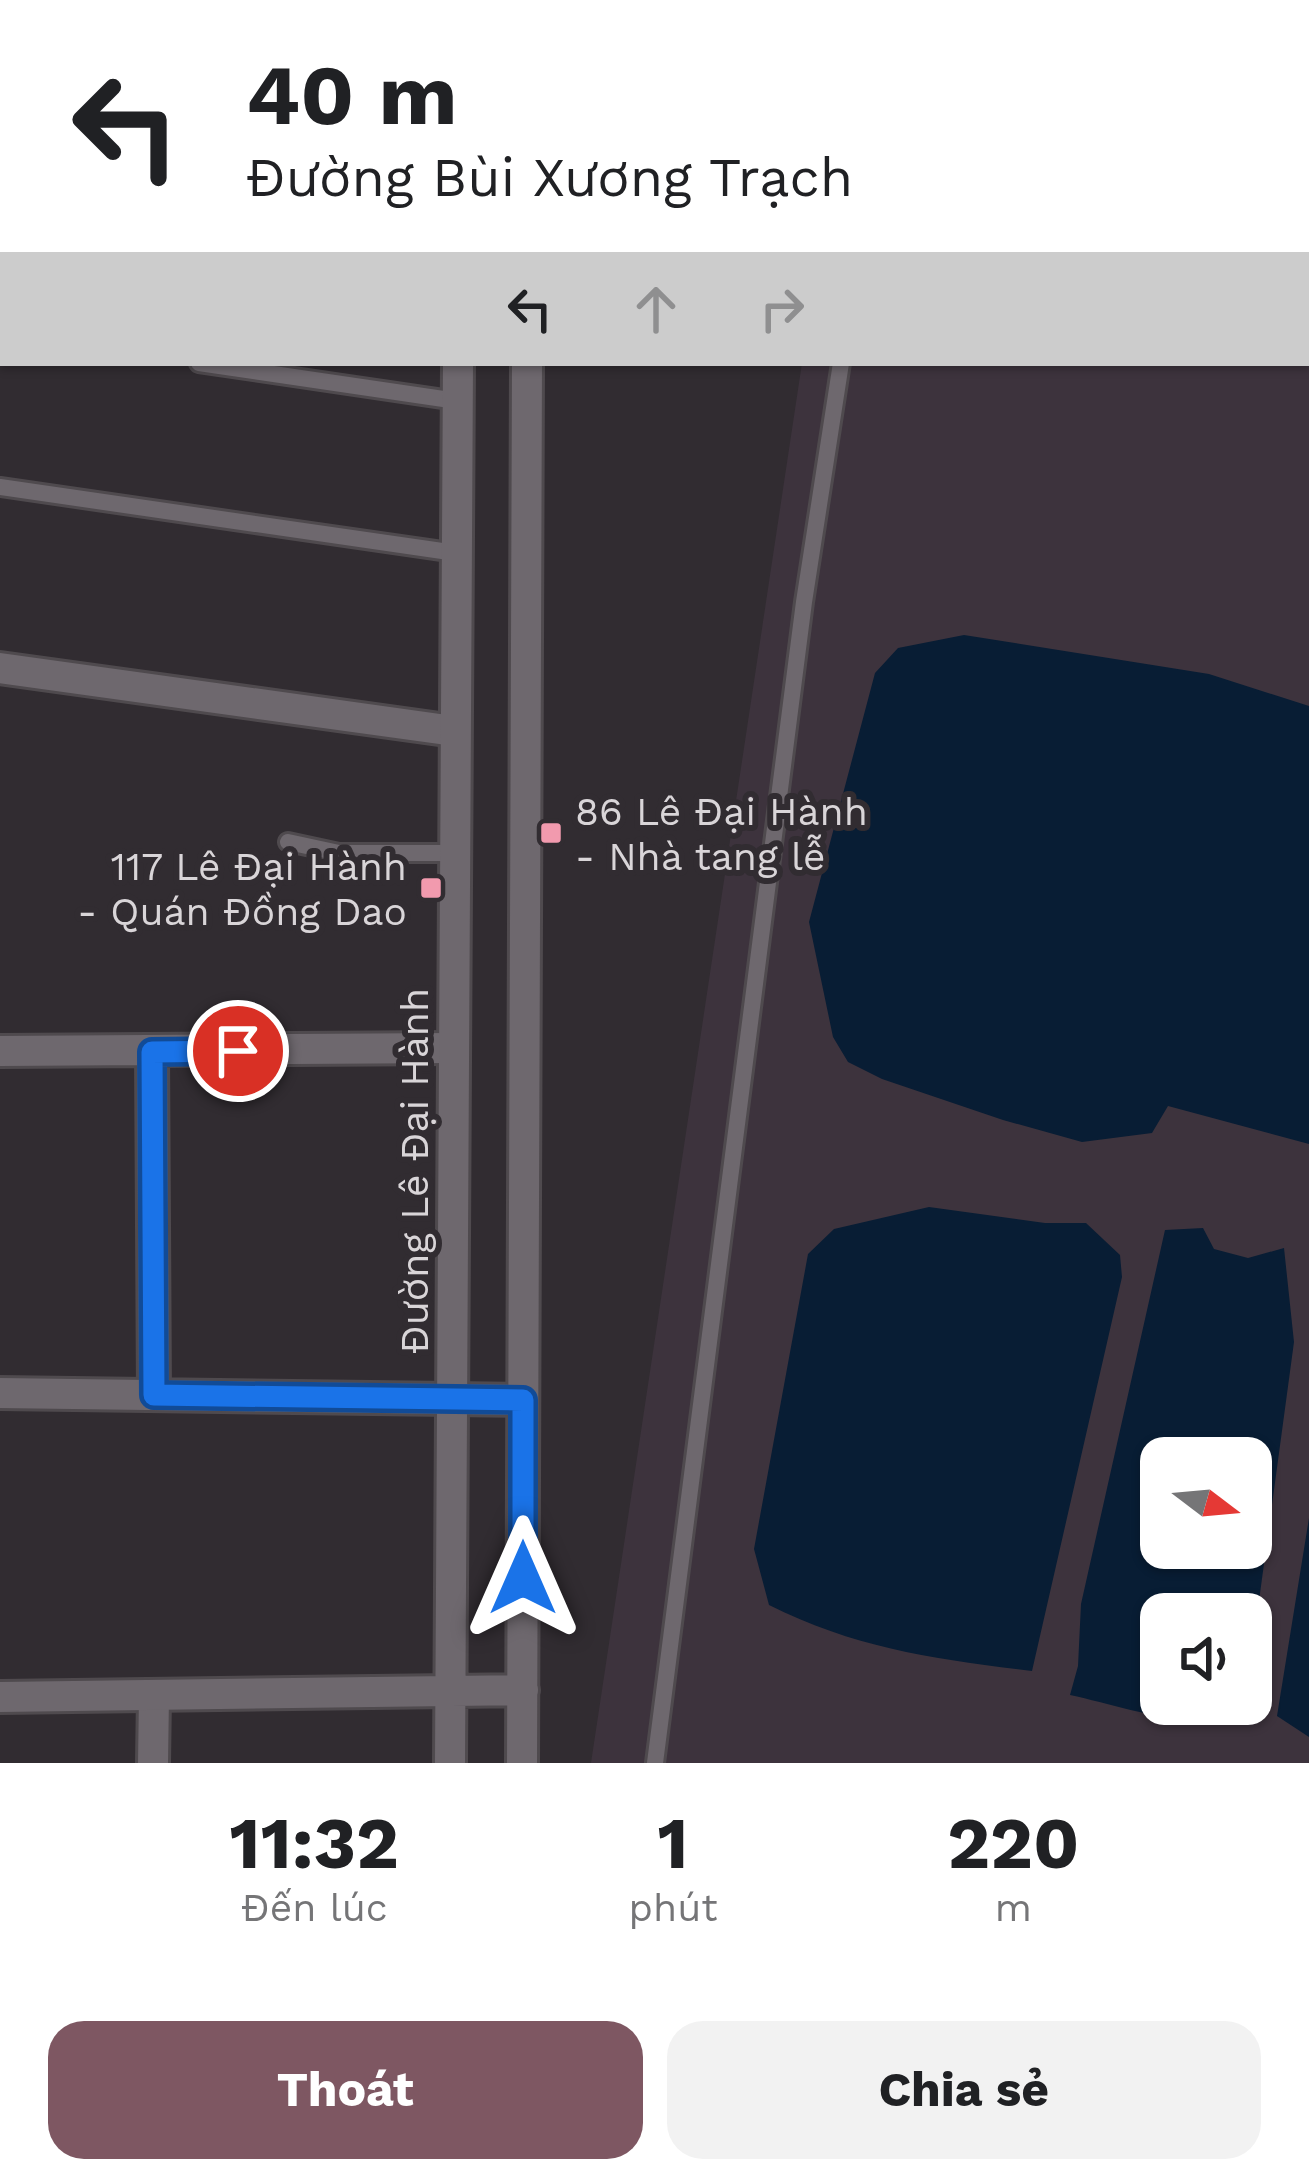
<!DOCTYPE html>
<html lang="vi">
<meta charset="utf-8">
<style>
body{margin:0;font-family:"Work Sans",sans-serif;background:#f2f2f2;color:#202124;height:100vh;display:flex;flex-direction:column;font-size:45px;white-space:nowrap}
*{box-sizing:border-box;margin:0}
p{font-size:39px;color:#757577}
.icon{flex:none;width:66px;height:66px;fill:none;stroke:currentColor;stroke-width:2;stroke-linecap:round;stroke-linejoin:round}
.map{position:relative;height:1763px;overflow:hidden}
.drawer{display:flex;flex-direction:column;background:#fff;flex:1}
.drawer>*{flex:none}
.hud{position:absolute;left:0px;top:0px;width:1311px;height:366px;box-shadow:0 3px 9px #0004;background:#fff;color:#202124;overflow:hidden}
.needle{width:78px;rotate:106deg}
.controls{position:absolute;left:1140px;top:1437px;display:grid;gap:24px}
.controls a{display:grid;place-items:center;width:132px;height:132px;border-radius:24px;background:#fff;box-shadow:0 3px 9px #0004;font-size:60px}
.pin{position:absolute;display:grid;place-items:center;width:102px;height:102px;color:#fff;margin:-51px;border:6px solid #fff;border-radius:50%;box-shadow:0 3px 12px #0007}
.me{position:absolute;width:132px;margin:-66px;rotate:0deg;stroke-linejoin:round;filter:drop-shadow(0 0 9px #0008)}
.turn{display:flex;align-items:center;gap:42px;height:252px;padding:0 48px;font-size:54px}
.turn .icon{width:156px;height:156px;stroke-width:2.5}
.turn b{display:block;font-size:84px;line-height:102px}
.lanes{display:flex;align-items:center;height:114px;padding:0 48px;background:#0003;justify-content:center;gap:60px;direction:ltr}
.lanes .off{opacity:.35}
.eta{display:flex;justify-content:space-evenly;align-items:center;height:204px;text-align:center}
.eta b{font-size:72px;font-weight:700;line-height:84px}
.action{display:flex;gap:24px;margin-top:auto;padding:24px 48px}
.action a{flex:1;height:138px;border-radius:36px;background:#7e5762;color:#fff;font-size:48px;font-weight:700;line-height:138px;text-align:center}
.action a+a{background:#f2f2f2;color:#202124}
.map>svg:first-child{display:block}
.built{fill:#3d333d;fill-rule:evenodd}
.water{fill:#081d34;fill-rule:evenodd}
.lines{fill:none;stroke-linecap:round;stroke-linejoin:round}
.lane-casing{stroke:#4f4a4e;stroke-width:22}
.street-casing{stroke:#4f4a4e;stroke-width:36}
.secondary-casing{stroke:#4f4a4e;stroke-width:36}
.lane{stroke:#6e686e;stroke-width:16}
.street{stroke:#6e686e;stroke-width:30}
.secondary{stroke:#6e686e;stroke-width:30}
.route-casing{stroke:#114b97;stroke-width:30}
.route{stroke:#1a73e8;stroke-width:21}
.poi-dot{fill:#f29aae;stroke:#312c31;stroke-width:4.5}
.labels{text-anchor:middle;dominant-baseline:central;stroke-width:12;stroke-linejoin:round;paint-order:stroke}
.poi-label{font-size:39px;fill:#d9d5d8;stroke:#312c31;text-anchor:start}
.street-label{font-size:39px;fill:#d9d5d8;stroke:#312c31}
</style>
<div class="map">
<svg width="1309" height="1763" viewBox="0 0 1309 1763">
<rect width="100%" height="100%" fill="#312c31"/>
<!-- built -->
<path class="built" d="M927 0H1309V1763H591L802 363H1308V3H923ZM1161 1458H1251V1548H1161ZM1161 1614H1251V1704H1161Z"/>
<!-- water -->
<path class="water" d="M964 635 1209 674 1309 706V1144L1168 1106 1152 1133 1082 1142 1003 1120 882 1079 848 1062 833 1037 809 922 875 673 898 648Z
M929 1207 1045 1223H1086L1120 1255 1122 1277 1032 1671C935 1659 857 1649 769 1605L754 1549 808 1254 834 1229Z
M1203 1228 1214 1249 1248 1258 1284 1248 1294 1342 1251 1660V1614H1161V1704H1240L1238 1711C1187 1732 1122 1706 1070 1695L1078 1666 1081 1604 1165 1230ZM1251 1458V1548H1161V1458Z
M1309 1518V1737L1277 1716Z"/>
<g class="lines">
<!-- lane casing -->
<g class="lane-casing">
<path id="lane" d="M1039 3 1043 0
M0 334H3
M199 363 457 401
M0 487 456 553
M288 842 339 853H454
M655 1763 804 602 841 363"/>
</g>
<!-- street casing -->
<g class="street-casing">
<path id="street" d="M762 0 763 3
M189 3V0
M0 117H3
M0 303 3 304
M0 668 454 731
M0 1051 453 1048
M152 1053 154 1395
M0 1393 523 1400
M153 1763 154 1696"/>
</g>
<!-- secondary casing -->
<g class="secondary-casing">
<path id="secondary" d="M451 0V3
M518 0V3
M0 1697 523 1690
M450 1763 458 363
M522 1763 527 363"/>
</g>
<!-- lane -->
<use href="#lane" class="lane"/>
<!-- street -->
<use href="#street" class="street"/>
<!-- secondary -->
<use href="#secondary" class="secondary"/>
</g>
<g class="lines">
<!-- route casing -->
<g class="route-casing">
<path id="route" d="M238 1051 152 1052 154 1395 523 1400V1578"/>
</g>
<!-- route -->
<use href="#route" class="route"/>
</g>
<!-- markers -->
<g class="poi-dot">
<rect x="539" y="821" width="24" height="24" rx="6"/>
<rect x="419" y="876" width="24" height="24" rx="6"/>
</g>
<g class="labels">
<!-- poi labels -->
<g class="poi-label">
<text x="575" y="811">86 Lê Đại Hành<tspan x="575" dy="45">- Nhà tang lễ</tspan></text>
<text x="407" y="866" text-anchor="end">117 Lê Đại Hành<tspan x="407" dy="45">- Quán Đồng Dao</tspan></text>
</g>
<!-- street labels -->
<g class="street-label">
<text transform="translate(414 1171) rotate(-90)">Đường Lê Đại Hành</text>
</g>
</g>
</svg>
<div class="controls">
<a><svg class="needle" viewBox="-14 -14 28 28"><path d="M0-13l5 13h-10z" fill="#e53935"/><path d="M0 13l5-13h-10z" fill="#757577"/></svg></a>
<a><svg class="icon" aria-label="sound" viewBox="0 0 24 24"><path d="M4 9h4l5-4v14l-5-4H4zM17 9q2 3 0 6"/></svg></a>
</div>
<div class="pin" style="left:238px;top:1051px;background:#d93025"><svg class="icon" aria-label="arrive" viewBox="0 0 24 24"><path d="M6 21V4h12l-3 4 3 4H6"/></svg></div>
<svg class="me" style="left:523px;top:1578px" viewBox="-20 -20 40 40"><path d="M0-17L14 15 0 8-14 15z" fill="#1a73e8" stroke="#fff" stroke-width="4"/></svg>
<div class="hud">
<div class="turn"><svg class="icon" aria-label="left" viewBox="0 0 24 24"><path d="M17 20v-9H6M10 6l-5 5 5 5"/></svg><div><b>40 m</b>Đường Bùi Xương Trạch</div></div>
<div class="lanes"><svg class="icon" aria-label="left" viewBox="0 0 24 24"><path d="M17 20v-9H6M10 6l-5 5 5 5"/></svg><svg class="icon off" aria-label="ahead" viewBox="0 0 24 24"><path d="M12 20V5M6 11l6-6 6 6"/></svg><svg class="icon off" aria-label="right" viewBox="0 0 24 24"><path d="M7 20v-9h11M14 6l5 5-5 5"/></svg></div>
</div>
</div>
<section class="drawer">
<div class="eta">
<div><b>11:32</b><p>Đến lúc</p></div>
<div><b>1</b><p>phút</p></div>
<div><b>220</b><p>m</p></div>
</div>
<div class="action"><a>Thoát</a><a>Chia sẻ</a></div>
</section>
